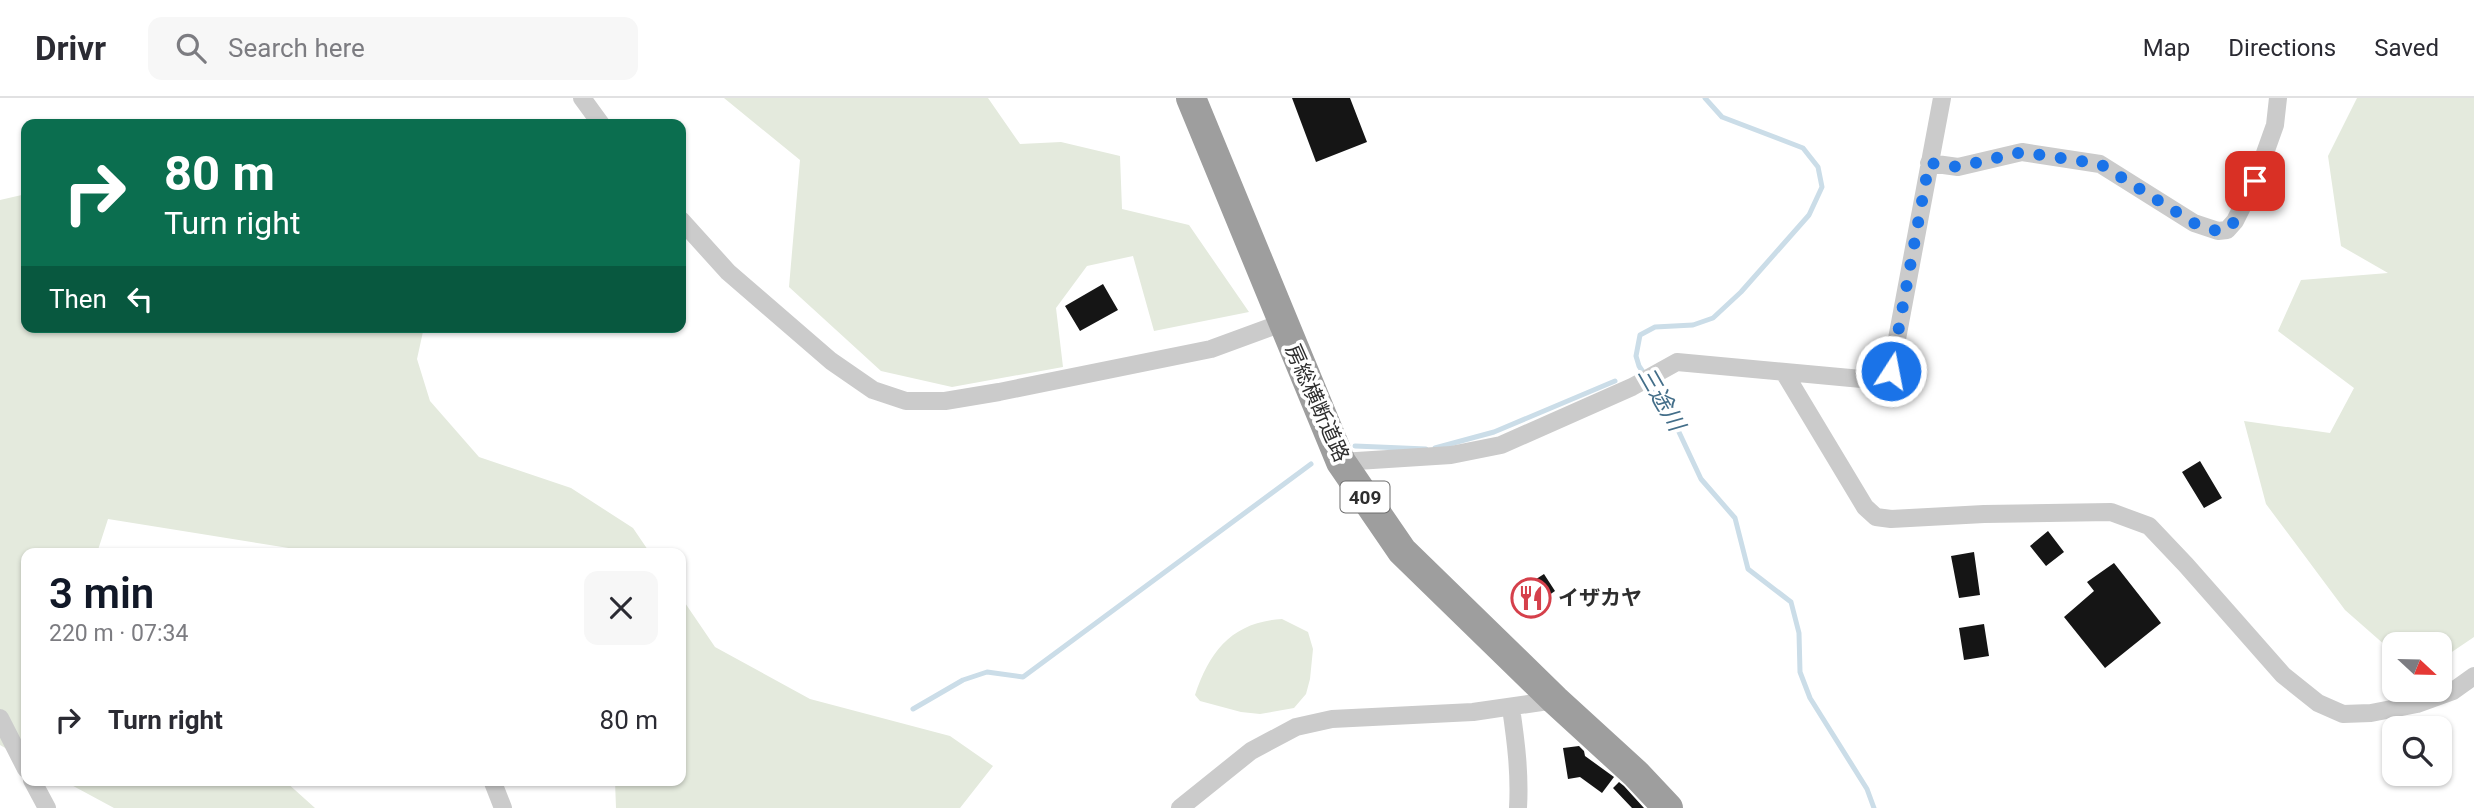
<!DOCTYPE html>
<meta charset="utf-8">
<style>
body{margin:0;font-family:Roboto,"Noto Sans JP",sans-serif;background:#f7f7f7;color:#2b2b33;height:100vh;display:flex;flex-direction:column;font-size:26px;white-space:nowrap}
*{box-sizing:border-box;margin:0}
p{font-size:23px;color:#7c7c81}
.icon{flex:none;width:38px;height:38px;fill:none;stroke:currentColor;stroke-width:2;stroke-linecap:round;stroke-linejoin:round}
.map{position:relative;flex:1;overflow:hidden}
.sheet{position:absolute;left:21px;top:450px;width:665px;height:238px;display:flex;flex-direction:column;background:#fff;border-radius:14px;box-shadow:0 2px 5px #0004}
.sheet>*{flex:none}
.hud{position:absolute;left:21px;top:21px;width:665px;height:214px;border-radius:14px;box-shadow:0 2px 5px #0004;background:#0b6e4f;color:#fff;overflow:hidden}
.needle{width:46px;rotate:112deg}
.tools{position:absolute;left:2382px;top:534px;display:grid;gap:14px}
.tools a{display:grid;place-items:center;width:70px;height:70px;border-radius:14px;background:#fff;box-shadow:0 2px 5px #0004;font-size:35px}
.pin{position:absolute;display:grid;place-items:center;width:60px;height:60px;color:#fff;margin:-30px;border-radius:14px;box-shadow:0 4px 10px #0006}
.me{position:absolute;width:77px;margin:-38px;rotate:11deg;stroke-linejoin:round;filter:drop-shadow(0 0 5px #0008)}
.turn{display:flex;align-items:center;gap:24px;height:147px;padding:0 28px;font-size:32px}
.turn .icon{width:91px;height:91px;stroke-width:2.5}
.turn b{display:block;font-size:49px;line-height:60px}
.then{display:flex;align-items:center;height:66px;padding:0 28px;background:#0003;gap:14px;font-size:26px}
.round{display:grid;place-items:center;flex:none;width:74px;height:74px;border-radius:14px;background:#f7f7f7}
.overview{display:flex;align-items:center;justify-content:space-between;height:119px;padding:0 28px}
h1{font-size:42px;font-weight:600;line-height:52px;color:#111827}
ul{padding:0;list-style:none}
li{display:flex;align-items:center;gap:21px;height:105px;padding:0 28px}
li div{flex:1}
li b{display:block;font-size:26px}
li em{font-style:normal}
header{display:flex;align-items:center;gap:42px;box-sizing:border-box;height:98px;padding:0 35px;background:#fff;border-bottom:2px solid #e1e1e2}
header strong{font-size:33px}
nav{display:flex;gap:38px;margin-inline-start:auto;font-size:24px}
.search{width:490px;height:63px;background:#f7f7f7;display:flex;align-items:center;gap:18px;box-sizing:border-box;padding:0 24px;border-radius:14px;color:#7c7c81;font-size:26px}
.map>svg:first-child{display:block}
.green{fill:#e4eadd}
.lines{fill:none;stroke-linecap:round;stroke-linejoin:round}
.stream{stroke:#cbdde8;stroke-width:5}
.building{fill:#151515}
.minor{stroke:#cbcbcb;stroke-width:18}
.trunk{stroke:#9e9e9e;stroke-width:30}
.route{stroke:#1a73e8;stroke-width:12;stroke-dasharray:0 21.6}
.labels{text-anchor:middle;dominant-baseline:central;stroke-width:7;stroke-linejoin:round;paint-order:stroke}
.shield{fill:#fff;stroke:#6d6d6d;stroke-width:2}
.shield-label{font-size:19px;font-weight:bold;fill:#2e2e2e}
.street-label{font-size:21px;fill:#2e2e2e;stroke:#fff}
.poi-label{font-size:21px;font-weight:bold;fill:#2e2e2e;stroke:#fff;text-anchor:start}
.water-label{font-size:23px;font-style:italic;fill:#436e89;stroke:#fff}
</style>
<header>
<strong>Drivr</strong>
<div class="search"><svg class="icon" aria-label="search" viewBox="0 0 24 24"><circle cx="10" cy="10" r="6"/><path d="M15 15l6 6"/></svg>Search here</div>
<nav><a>Map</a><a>Directions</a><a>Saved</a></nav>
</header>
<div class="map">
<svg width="2474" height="710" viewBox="0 0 2474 710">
<rect width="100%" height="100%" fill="#fff"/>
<!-- green -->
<path class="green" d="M724 0H988L1020 46 1061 44 1120 58 1122 111 1189 127 1249 214 1154 233 1133 158 1087 168 1056 210 1063 269 952 289 881 273 789 189 800 62Z
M2357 0H2474V539L2440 562V546H2394V555L2345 512 2266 406 2244 323 2330 335 2354 290 2278 233 2301 182 2388 175 2341 148 2328 58Z
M26 96V229H424L417 261 430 303 479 359 571 390 633 430 650 455H320L108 421 97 455H26V662L0 647V102Z
M681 499 715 549 810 601 950 638 993 668 960 710H616L615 683 681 682Z
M1282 521 1308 534 1313 551 1310 581 1306 596 1294 610 1260 616 1241 614 1200 603 1195 597C1210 552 1233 524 1282 521Z
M64 683H285L315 710H114Z"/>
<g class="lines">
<!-- stream -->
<path class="stream" d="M1705 0 1722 19 1803 50 1818 69 1822 89 1809 117 1741 194 1713 220 1693 227 1655 229 1640 237 1636 258 1639 268 1670 315 1701 381 1735 420 1748 471 1791 504 1799 535 1800 574 1810 600 1867 691 1874 710
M1355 348 1426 351
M1435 350 1494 334 1615 283
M913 611 963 582 987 574 1023 579 1311 366"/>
</g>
<!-- building -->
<path class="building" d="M1292 0H1350L1367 44 1316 64Z
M1103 186 1118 212 1080 233 1065 208Z
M2200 363 2222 400 2204 410 2182 374Z
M2048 433 2064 454 2046 468 2030 448Z
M1974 454 1980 497 1959 500 1951 458Z
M2114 465 2161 525 2105 570 2064 519 2094 493 2087 484Z
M1544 476 1555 493 1529 511 1520 497 1532 489 1530 485Z
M1984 526 1989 558 1964 562 1959 530Z
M1579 648 1584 653 1585 658 1614 679 1602 695 1580 679 1568 681 1563 650Z
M1619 684 1624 688 1644 710H1632L1613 690Z"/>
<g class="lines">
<!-- minor -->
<path class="minor" d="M582 0 601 26
M1929 65 1958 69 2022 54 2100 66 2194 125 2218 133 2227 132 2235 123 2255 83 2275 27 2278 0
M681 122 728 174 831 263 873 292 906 303H945L999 294 1211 251 1282 225
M1785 276 1865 409 1876 419 1891 421 1984 416 2111 414 2149 428 2186 467 2283 577 2318 605 2343 616 2371 615 2417 606 2453 593 2474 578
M1341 364 1451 357 1501 347 1632 289 1677 264 1883 283 1891 273 1942 0
M1511 610C1516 644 1520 676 1518 710
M0 620 26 671
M32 682 47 710
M492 682 503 710
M1180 710 1251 653 1296 629 1332 621 1473 614 1555 602"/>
<!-- trunk -->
<path class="trunk" d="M1191 0 1341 364 1402 453 1555 602 1636 676 1668 710"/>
</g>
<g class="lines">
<!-- route -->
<path class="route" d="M1891 273 1929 65 1958 69 2022 54 2100 66 2194 125 2217 133 2227 132 2235 123 2255 83"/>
</g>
<!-- icons -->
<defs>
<g id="restaurant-ring" transform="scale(2.0125)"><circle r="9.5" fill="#fff" stroke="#d5404b" stroke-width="1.5"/><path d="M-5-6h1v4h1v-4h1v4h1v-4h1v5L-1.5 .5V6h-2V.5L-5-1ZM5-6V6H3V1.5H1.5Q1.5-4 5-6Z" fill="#d5404b"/></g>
</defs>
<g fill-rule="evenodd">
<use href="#restaurant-ring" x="1531" y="500"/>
</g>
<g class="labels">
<!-- shield labels -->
<rect class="shield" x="1340.5" y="383.5" width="49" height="31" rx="5"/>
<g class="shield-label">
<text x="1365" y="399">409</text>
</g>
<!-- street labels -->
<g class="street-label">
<text transform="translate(1317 305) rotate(66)">房総横断道路</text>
</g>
<!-- poi labels -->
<g class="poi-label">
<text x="1558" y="500">イザカヤ</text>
</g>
<!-- water labels -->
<g class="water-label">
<text transform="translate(1661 301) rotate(60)">三途川</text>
</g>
</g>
</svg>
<div class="tools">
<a><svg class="needle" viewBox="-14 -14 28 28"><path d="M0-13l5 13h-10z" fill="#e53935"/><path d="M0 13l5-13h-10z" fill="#7c7c81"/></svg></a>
<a><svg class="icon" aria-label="search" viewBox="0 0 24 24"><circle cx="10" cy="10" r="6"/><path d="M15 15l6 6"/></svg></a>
</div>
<div class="pin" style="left:2255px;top:83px;background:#d93025"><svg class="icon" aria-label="arrive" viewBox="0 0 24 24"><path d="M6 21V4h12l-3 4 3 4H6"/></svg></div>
<svg class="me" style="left:1891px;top:273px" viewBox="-20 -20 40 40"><circle r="17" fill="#1a73e8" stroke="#fff" stroke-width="3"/><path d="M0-11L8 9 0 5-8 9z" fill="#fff"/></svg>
<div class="hud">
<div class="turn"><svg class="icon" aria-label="right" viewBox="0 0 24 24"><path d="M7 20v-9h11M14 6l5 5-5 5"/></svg><div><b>80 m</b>Turn right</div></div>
<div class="then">Then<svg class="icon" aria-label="left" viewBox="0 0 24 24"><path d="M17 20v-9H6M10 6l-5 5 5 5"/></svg></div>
</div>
<section class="sheet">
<div class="overview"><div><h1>3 min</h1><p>220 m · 07:34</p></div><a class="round"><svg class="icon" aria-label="close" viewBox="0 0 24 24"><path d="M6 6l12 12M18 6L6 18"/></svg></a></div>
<ul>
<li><svg class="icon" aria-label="right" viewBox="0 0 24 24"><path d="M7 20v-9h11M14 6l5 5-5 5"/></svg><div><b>Turn right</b></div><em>80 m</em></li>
</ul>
</section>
</div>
